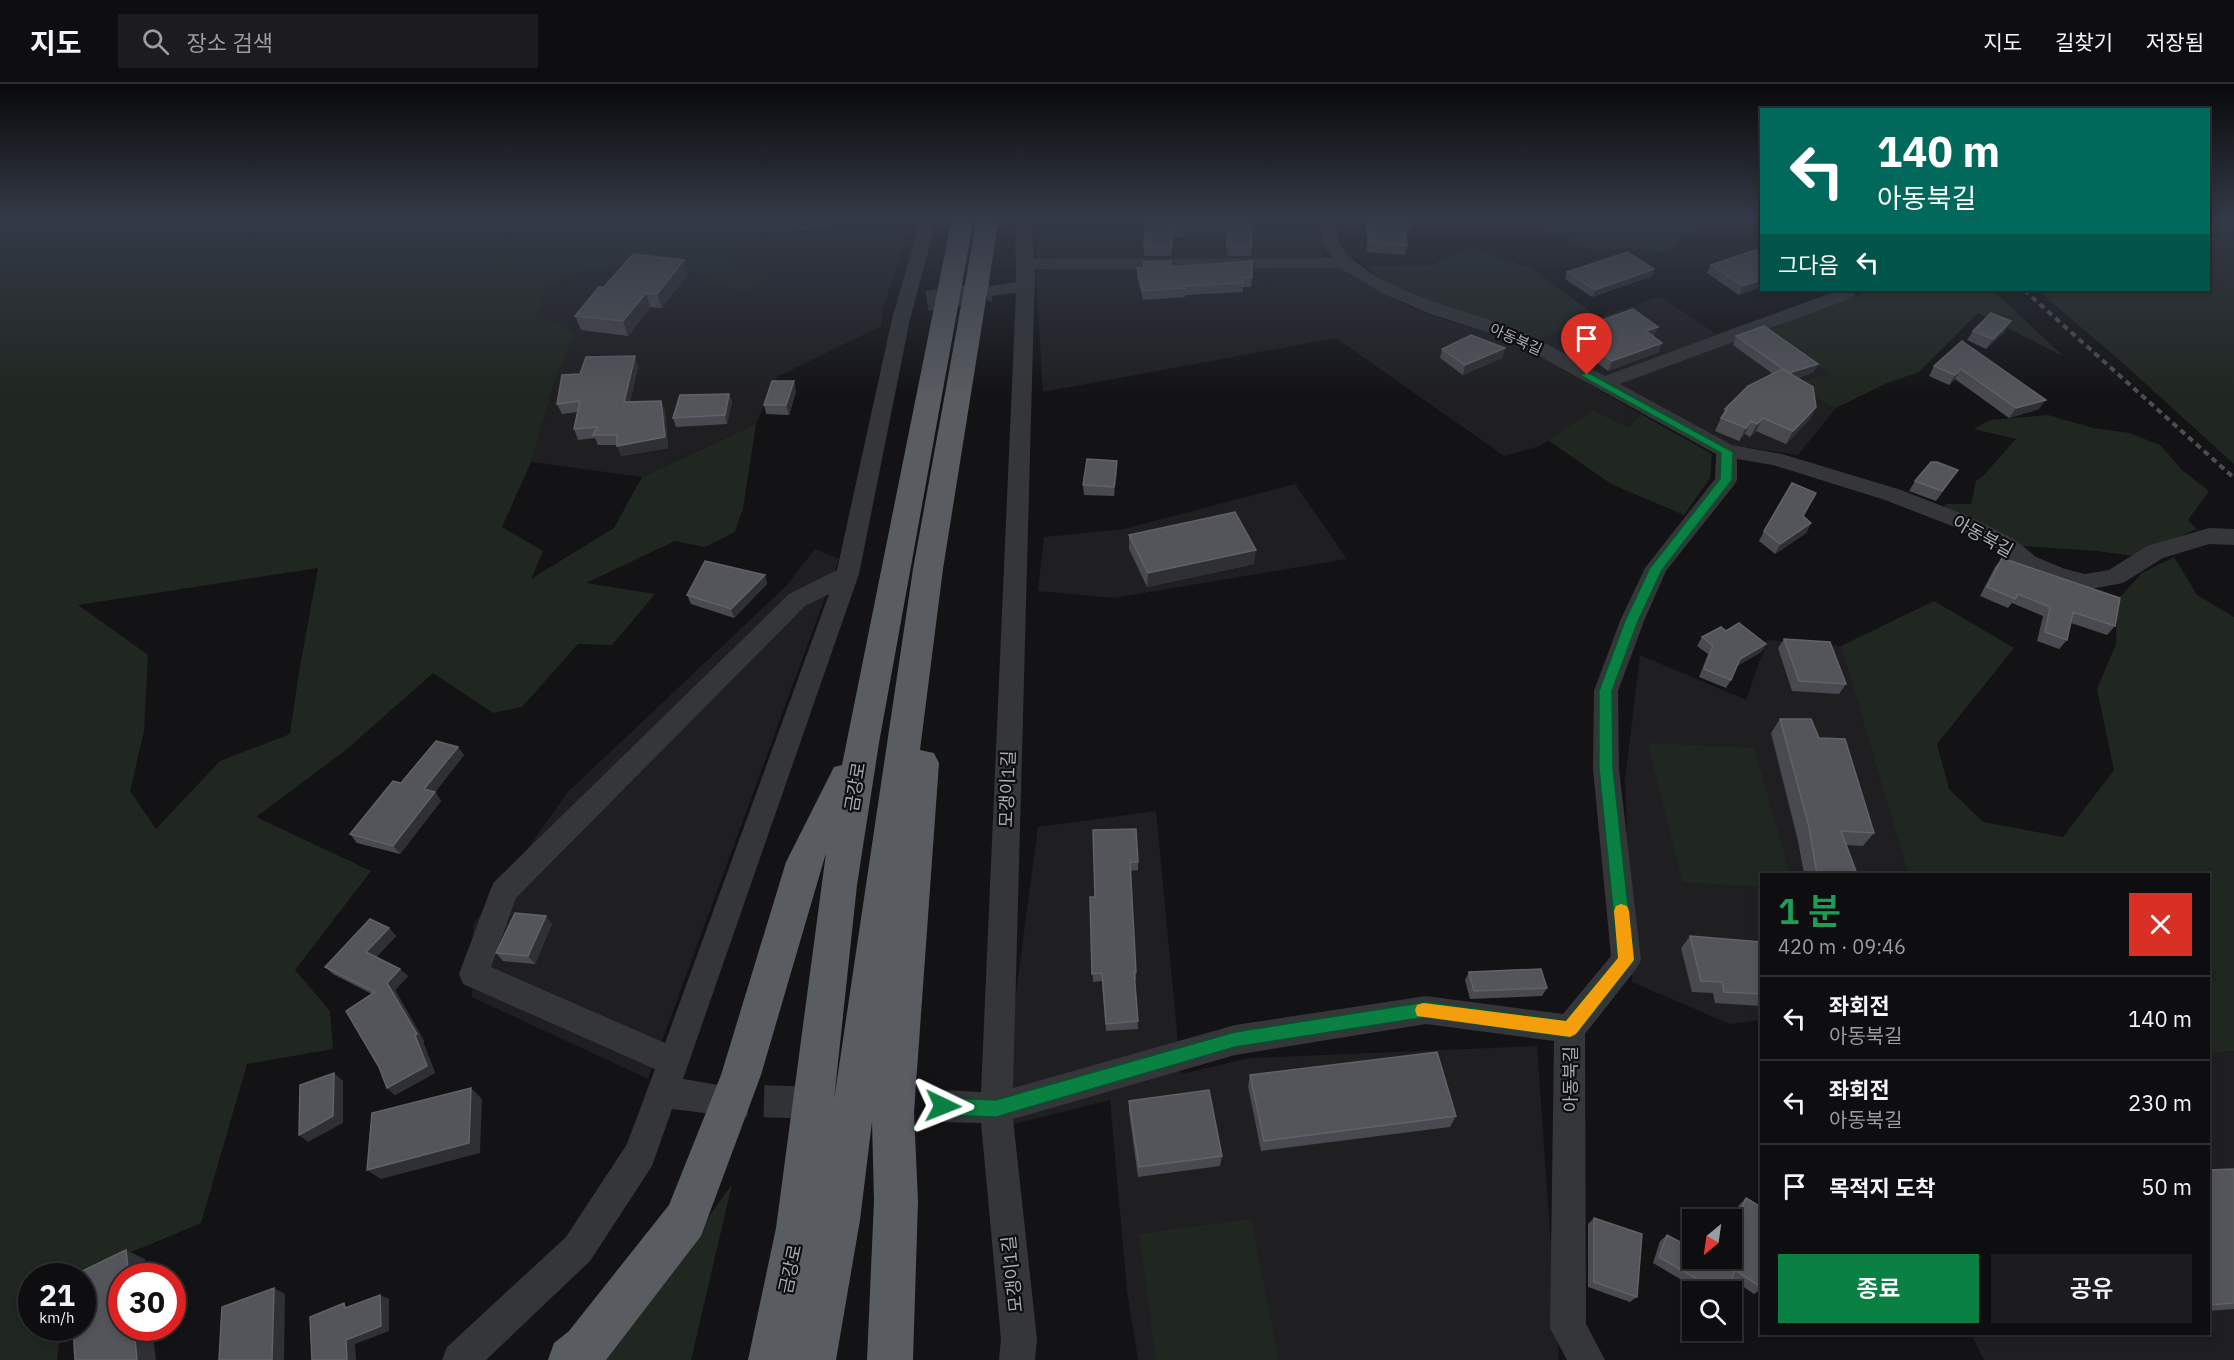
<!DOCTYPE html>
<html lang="ko">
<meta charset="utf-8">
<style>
body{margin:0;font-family:"IBM Plex Sans","Noto Sans KR",sans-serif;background:#1c1c1e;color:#f1f3f6;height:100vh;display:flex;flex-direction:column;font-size:22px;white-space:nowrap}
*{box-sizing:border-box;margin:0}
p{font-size:20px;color:#9b9c9f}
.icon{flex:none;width:33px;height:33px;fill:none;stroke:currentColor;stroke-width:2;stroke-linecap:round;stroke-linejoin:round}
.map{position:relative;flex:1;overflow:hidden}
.panel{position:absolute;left:1760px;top:789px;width:450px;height:462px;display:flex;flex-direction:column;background:#0e0e10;border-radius:0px;box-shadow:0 3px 9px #0003,0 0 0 2px #2e2e30}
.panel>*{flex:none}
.hud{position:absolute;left:1760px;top:24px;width:450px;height:183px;border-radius:0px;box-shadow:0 3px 9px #0003,0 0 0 2px #2e2e30;background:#00695c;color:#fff;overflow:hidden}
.needle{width:39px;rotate:209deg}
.tools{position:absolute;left:1682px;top:1125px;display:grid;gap:12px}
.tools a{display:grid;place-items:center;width:60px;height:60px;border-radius:0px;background:#0e0e10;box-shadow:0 3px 9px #0003,0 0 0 2px #2e2e30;font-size:30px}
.speed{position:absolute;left:18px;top:1179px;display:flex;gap:12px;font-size:30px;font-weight:700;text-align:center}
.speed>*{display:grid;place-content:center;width:78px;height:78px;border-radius:50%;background:#0e0e10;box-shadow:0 3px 9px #0003,0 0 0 2px #2e2e30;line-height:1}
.speed small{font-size:15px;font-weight:400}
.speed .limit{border:9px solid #d22;background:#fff;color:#111}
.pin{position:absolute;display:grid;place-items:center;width:51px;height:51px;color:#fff;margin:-62px -26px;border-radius:50% 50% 50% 0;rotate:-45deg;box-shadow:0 0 6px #0007}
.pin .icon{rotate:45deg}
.me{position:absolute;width:66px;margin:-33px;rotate:92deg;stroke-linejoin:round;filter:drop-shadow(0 0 4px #0008)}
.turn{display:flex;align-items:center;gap:21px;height:126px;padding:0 18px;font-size:27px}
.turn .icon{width:78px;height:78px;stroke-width:2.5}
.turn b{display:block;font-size:42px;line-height:51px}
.then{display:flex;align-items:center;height:57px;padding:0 18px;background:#0003;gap:12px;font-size:22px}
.round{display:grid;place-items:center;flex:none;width:63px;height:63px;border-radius:0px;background:#1c1c1e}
.head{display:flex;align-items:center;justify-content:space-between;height:102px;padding:0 18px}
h1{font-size:36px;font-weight:600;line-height:45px;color:#1e9e55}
.cta{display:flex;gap:12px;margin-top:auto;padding:12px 18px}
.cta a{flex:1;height:69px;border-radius:0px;background:#0b8043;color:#fff;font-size:24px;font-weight:600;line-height:69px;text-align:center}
.cta a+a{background:#1c1c1e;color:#f1f3f6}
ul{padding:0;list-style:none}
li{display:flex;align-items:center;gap:18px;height:84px;padding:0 18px;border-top:2px solid #2e2e30}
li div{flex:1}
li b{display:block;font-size:22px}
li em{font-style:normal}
header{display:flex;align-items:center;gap:36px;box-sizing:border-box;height:84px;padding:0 30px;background:#0e0e10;border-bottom:2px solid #2e2e30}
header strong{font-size:28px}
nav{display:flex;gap:33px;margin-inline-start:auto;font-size:21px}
.search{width:420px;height:54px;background:#1c1c1e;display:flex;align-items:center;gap:15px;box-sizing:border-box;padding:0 21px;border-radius:0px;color:#9b9c9f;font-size:22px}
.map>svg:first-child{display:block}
.built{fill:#1f1f22}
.green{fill:#202720;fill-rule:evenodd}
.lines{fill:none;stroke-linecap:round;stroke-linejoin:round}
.minor-tunnel-far1{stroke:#303235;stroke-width:20;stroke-dasharray:20 10;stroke-linecap:butt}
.minor-tunnel{stroke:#303235;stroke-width:32;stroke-dasharray:32 16;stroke-linecap:butt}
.minor{fill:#343639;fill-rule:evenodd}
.trunk{fill:#595c61;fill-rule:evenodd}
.rail{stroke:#4c4e52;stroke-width:4;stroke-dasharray:6 4.5;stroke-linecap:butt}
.wall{fill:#494a50}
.shaded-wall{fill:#2f3034}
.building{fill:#53555a;stroke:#606268;stroke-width:1.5}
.route{fill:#0b8043;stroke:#07532c;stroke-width:1.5}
.slow{fill:#f59e0b}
.labels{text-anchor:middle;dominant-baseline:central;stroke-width:4.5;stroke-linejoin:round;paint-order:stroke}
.far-street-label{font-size:15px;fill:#a6acb4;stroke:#0e0e10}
.street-label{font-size:18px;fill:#a6acb4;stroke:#0e0e10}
</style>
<header>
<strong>지도</strong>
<div class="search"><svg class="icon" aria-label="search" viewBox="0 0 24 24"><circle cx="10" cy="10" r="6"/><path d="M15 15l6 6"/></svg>장소 검색</div>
<nav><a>지도</a><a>길찾기</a><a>저장됨</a></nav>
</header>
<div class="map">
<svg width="2234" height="1276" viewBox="0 0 2234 1276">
<rect width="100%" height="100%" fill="#131315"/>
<!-- built -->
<path class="built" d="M794 134H914L883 224 881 242 777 293 756 340 642 393 531 378 556 293 574 249 537 229 547 203 577 188 636 180 703 191 729 183 737 163 798 161Z
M1037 134H1332L1323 172 1408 222 1447 237 1485 246 1547 276 1641 330 1628 343 1593 326 1540 362 1504 372 1336 254 1043 308 1036 194Z
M1660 212 1716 250 1757 235 1830 290 1792 300 1836 324 1798 371 1730 361 1603 295 1538 255Z
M1295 400 1347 475 1114 514 1038 507 1044 453 1124 445Z
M815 465 839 475 648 995 472 913 473 841 568 708 786 502Z
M1767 556 1841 562 1908 790H1761V936L1730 940 1632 898 1625 695 1640 571 1746 616Z
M1156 727 1181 990 1250 974 1537 962 1559 1276H1138L1127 1207 1110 1016 998 1044 1038 743Z
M2234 967V1276H1984L1971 1250H2208V969Z"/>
<!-- green -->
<path class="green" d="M0 134H794L799 161 737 164 729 183 766 193 753 207 712 201 703 191 636 180 577 188 547 203 538 229 575 249 556 293 531 378 502 443 543 467 531 495 614 444 642 393 756 340 743 424 735 448 705 463 675 457 586 499 655 510 612 561 578 560 522 623 493 629 433 589 347 665 256 733 371 787 295 886 330 927 333 965 247 980 201 1139 74 1192H32V1244H61L57 1276H0ZM318 484 299 588 290 650 220 677 156 745 130 707 144 647 148 571 78 521Z
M1508 134H1727L1685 152 1667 170 1631 163 1595 167 1554 149 1513 139Z
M2208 134H2234V380L2114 271 2037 206H2208Z
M1470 163 1531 184 1598 233 1538 255 1458 227 1387 199 1366 182 1431 181Z
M1853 206H1993L2063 272 1978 229 1919 288 1887 299 1836 324 1791 300 1829 290 1770 245 1859 210Z
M1593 326 1628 343 1641 330 1712 370 1710 394 1684 431 1611 400 1548 356Z
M2048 331 2093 344 2129 349 2160 361 2183 387 2209 407 2188 436 2197 445 2133 472 2097 467 2021 462 1942 425 1946 420H1971L1976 397 1984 391 2016 355 1974 345 1990 336Z
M2174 473 2197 511 2234 533V967L2208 969V790H1908L1841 562 1934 517 2014 564 1937 660 1949 705 1983 738 2063 753 2114 686 2097 605 2116 560 2117 516 2142 489Z
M1648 659 1754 664 1790 790H1761V803L1682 798Z
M732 1100 691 1276H588L661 1200Z
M1251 1135 1279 1276H1156L1139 1150Z"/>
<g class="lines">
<!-- minor-tunnel-far1 -->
<path class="minor-tunnel-far1" d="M927 217 991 207"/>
<!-- minor-tunnel -->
<path class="minor-tunnel" d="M716 1016 826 1019
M881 1021 943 1022"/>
<!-- minor -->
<path class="minor" d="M921 134H937L910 235 859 490 683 995 713 1000 724 1004 729 1015 724 1026 713 1030 672 1025 652 1082 590 1177 486 1276H442L447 1263 566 1153 627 1060 655 985 463 900 459 890 490 807 494 798 789 510 837 486 892 235ZM829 510 665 959 491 883 516 814 805 522Z
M1015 134H1031L1034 175 1332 174C1323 161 1317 149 1324 134H1340C1313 192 1477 229 1511 243 1544 257 1575 276 1605 292L1834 208 1832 206H1852L1855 210 1852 214 1620 300 1732 361 1782 370 1901 406 1968 432 2014 455 2036 473 2065 485 2085 490 2109 486 2147 462 2209 444 2234 445V461L2209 460 2163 474 2123 499 2085 506 2052 498 2020 485 1998 465 1952 442 1885 416 1773 381 1737 375V396L1734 401 1666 487 1644 537 1618 607 1619 685 1641 876 1636 885 1585 950 1586 1240 1605 1276H1567L1550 1244 1554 957 1426 940 1235 971 1013 1035 1037 1255 1035 1276H999L1001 1255 981 1039 943 1038 932 1033 927 1022 932 1011 943 1006 981 1008 1016 209 991 212 985 211 982 207 985 203 1016 198ZM1340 184 1384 210 1433 231 1497 251 1530 267 1716 370 1715 395 1645 484 1620 537 1594 607 1593 685 1611 872 1563 930 1426 912 1235 941 1013 1004 1035 185Z"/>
<!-- trunk -->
<path class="trunk" d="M952 134H974L879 659 857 801 834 1016 913 485 977 134H999L943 485 920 666 934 669 939 679 914 1028 918 1117 913 1276H867L874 1117 872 1038 860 1136 836 1276H748L776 1144 826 769 761 991 701 1152 606 1276H548L554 1259 569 1247 669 1121 721 991 786 778 834 683 842 681Z"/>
<!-- rail -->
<path class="rail" d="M2024 206 2234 394"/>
</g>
<!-- wall -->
<path class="wall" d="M831 134V145L799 146 796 137Z
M1146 134H1251L1252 163 1251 172H1227V149L1185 148V153H1172L1171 172H1144Z
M1367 134H1411V144L1407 150V162L1405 171 1367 168Z
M1761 164 1739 211 1707 189 1711 181Z
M1171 183 1252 194 1251 203H1243V208L1185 211V213L1143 216 1137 193V184Z
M1654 185 1652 192 1592 213 1565 195 1567 188Z
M688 190 662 224 650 223 628 252 581 246 575 232 604 203Z
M1658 243 1653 253 1659 268 1608 287 1568 256 1571 247Z
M1973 247H2005L1986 265 1967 256Z
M1736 252 1814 288 1797 294 1816 323 1809 336 1786 360 1756 347 1750 353 1745 350 1739 357 1715 347 1725 325 1773 290 1733 261Z
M1962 257 2039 325 2009 334 1955 295 1949 301 1929 292 1934 282Z
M1505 264 1502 274 1463 291 1440 274 1442 265Z
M638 282 630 318 661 317 665 328 668 364 621 372 617 361H598L595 354 578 356 574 345 577 328 562 330 557 320 580 290Z
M796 307 789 331 766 330 764 321Z
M729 310 732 318 727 340 676 343 673 334Z
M1117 387 1114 412 1084 411 1083 401Z
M1951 396 1936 417 1909 407 1915 397Z
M1803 432 1811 439 1806 449 1775 470 1759 457 1764 447Z
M1129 451 1254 480 1147 503 1129 465Z
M2002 474 2115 542 2107 551 2071 539 2067 556 2059 565 2037 557 2043 532 2012 519 2008 524 1980 512 1995 483Z
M765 491 767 500 734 534 691 520 687 511Z
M1726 547 1766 560 1761 568 1737 582 1731 596 1726 604 1699 593 1708 570 1697 562 1702 553Z
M1784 555 1846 600 1839 610 1792 607 1778 564Z
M1780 635 1819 654 1874 749 1863 762 1846 761 1857 790H1804L1798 757 1771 649Z
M464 671 435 708 441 717 400 770 357 759 350 750 401 699Z
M1093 746 1138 778V786L1131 787 1136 888V896H1135L1138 945 1106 947 1102 897 1093 898 1090 813H1095Z
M552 840 535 880 503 877 496 869Z
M389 844 396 852 376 873 408 892 395 906 424 957 423 958 435 989 395 1011 387 1004 372 910 333 890 325 883Z
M1690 852 1761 858V922L1715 919 1713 909 1692 908 1681 864Z
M1469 888 1547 904 1542 912 1470 915 1465 896Z
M1250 991 1456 1032 1450 1043 1261 1067 1248 1002Z
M1129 1017 1222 1072 1220 1082 1138 1093 1129 1028Z
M2234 1085V1225L2208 1227V1086Z
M1746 1114 1758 1121 1761 1119V1205L1754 1210 1732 1195 1728 1208H1702L1653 1179 1660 1157 1667 1151 1713 1176 1714 1174H1731V1137L1739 1121Z
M1594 1134 1637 1213 1630 1218 1588 1203V1140Z"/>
<!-- shaded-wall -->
<path class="shaded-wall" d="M829 134H831V145Z
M1413 135 1411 144 1405 153 1406 144Z
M684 176 688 190 662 224 657 210Z
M1654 185 1652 192 1592 213 1595 206Z
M1761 196V203L1739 211 1743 202Z
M646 209 650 223 628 252 623 237Z
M2011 237 2005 247 1986 265 1993 255Z
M1658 243 1654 252 1642 256 1646 247Z
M1662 259 1659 268 1608 287 1612 277Z
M1505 264 1502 274 1463 291 1465 281Z
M635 272 638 282 628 328 624 318Z
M1818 280 1814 288 1784 298 1788 290Z
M1961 285 1955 295 1949 301 1955 291Z
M794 297 796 307 789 331 786 321Z
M729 310 732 318 727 340 725 331Z
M2046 316 2039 325 2009 334 2016 324Z
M661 317 665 328 668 364 621 372 617 362Z
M1816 323 1809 336 1786 360 1793 347Z
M1763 334 1756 347 1750 353 1757 340Z
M1751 337 1745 350 1739 357 1746 344Z
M1117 377V387L1114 412V403Z
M1811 439 1806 449 1775 470 1780 460Z
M1256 466 1254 480 1147 503 1148 489Z
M765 491 767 500 734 534 731 525Z
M1766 560 1761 568 1734 584 1740 575Z
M458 663 464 671 430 714 424 705Z
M435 708 441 717 400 770 393 762Z
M546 832 552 840 535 880 528 872Z
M389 844 396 852 374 876 366 868Z
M400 885 408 892 395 906 424 957 423 958 435 989 395 1011 387 1004 415 951 387 899Z
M334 989 343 997V1039L308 1058 299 1051Z
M471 1004 482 1015 480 1069 381 1095 367 1086Z
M126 1166 145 1175 147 1192H129Z
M274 1204 285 1210 284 1276H272Z
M380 1211 389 1215V1247L355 1260 356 1276H347L346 1256Z
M134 1244H152L156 1276H137Z"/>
<!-- building -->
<path class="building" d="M797 134H829V135L796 137Z
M1146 134H1251L1252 163H1227V141L1185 140V145L1172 144V164H1144Z
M1368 134 1413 135 1406 144 1407 162 1369 159Z
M1761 164V196L1743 202 1711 181Z
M1627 168 1654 185 1595 206 1567 188Z
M633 170 684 176 657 210 646 209 623 237 575 232 599 203H604Z
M1171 177V183L1252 177V194H1242L1243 199 1184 202 1185 204 1143 207 1137 184H1143L1144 178Z
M1633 225 1658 243 1646 247 1662 259 1612 277 1571 247Z
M1991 229 2011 237 1993 255 1973 247Z
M1764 242 1818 280 1789 289 1736 252Z
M1471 251 1505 264 1465 281 1442 265Z
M1962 257 2046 316 2016 324 1961 285 1955 291 1934 282Z
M635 272 624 318 661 317 665 353 617 362V351H593L597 343 574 345 580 317 557 320 562 291 580 290 586 273Z
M1782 285 1813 303 1816 323 1793 347 1763 334 1757 340 1751 337 1746 344 1721 334 1727 326 1725 325 1748 302Z
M772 297H794L786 321H764Z
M729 310 725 331 673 334 680 311Z
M1087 375 1117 377 1114 403 1083 401Z
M1931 378H1937L1958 386 1942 407 1915 397Z
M1792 399 1816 409 1803 432 1811 439 1780 460 1764 447Z
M1235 428 1256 466 1148 489 1129 451Z
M2002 474 2120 514 2115 542 2073 528 2067 556 2045 548 2050 523 2018 510 2015 515 1987 503Z
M705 477 765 491 731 525 687 511Z
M1739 539 1766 560 1740 575 1731 596 1704 585 1713 562 1702 553 1721 543 1726 547Z
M1784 555 1830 558 1846 600 1799 597Z
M1780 635H1811L1819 654 1845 655 1874 749 1841 747 1857 790H1817L1809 743Z
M436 657 458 663 424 705 435 708 393 762 350 750 393 697 401 699Z
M1136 745 1138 778H1130L1136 888H1134L1138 937 1106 940 1102 889 1092 890 1090 813H1095L1093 746Z
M515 829 546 832 528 872 496 869Z
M370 835 389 844 366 868 400 885 387 899 417 950 415 951 427 982 387 1004 379 983 346 927 375 908 325 883Z
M1690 852 1761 858V910L1724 908 1722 898 1701 897Z
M1541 885 1547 904 1474 907 1469 888Z
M1437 968 1456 1032 1264 1057 1250 991Z
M334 989 333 1032 299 1051 300 1001Z
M471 1004 469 1059 367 1086 372 1029Z
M1209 1006 1222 1072 1139 1083 1129 1017Z
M2234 1085V1219L2208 1221V1086Z
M1746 1114 1761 1123V1203L1735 1186 1728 1208H1719L1659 1173 1667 1151 1692 1164V1174H1710L1717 1179 1719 1174H1731V1148Z
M1594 1134 1642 1150 1637 1213 1594 1198Z
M126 1166 129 1192H122V1244H134L137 1276H75L73 1244H82V1192H72Z
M274 1204 272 1276H219L222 1223Z
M380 1211 381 1242 346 1256 347 1276H312L310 1233 344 1219 345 1224Z"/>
<!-- sky -->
<linearGradient id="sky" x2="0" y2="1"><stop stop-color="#0a0a0c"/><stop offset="0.43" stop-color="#333946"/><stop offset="1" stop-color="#333946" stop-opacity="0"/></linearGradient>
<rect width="2234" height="313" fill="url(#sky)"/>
<!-- route -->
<path class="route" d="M1587 288 1733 368 1732 396 1662 486 1638 537 1612 607 1613 685 1634 876 1576 950 1570 953 1426 933 1235 963 996 1033 943 1031 937 1028 935 1022 937 1016 943 1014 996 1016 1235 948 1426 918 1566 937 1618 874 1599 685V607L1625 537 1650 484 1720 395 1721 369 1583 293 1581 291Z"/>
<!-- slow -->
<path class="slow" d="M1621 820 1627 822 1629 827 1634 876 1576 950 1570 953 1417 932 1415 926 1417 921 1423 919 1566 937 1618 874 1614 827 1616 822Z"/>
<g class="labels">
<!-- far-street labels -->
<g class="far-street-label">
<text transform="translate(1516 255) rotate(24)">아동북길</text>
</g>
<!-- street labels -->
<g class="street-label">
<text transform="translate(1983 452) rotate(29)">아동북길</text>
<text transform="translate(855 703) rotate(-81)">금강로</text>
<text transform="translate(1007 705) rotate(-88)">모갱이1길</text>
<text transform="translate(1570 995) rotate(-90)">아동북길</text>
<text transform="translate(790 1185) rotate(-78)">금강로</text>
<text transform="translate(1012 1190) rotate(-96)">모갱이1길</text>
</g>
</g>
</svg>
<div class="tools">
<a><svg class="needle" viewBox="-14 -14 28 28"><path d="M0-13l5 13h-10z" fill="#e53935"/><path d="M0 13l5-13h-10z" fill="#9b9c9f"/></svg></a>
<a><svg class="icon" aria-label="search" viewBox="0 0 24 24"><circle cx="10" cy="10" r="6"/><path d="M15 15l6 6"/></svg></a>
</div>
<div class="speed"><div>21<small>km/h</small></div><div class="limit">30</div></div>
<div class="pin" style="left:1587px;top:291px;background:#d93025"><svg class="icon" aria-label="arrive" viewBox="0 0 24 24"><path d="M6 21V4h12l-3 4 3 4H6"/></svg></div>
<svg class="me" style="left:943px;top:1022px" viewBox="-20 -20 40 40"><path d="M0-17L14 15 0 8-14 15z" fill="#0b8043" stroke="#fff" stroke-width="4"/></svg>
<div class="hud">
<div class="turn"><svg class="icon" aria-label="left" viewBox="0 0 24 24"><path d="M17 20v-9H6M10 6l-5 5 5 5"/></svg><div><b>140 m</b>아동북길</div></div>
<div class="then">그다음<svg class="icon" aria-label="left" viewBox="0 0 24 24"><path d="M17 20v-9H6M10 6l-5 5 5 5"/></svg></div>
</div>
<section class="panel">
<div class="head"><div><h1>1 분</h1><p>420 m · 09:46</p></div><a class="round" style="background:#d93025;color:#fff"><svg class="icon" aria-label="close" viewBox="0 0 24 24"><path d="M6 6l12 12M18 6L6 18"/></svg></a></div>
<ul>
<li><svg class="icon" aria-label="left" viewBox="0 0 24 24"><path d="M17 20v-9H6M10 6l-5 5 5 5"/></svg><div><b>좌회전</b><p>아동북길</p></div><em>140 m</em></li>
<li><svg class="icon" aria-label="left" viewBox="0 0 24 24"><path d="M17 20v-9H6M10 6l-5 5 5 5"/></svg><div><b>좌회전</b><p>아동북길</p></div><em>230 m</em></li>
<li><svg class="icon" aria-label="arrive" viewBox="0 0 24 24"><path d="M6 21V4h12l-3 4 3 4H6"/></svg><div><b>목적지 도착</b></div><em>50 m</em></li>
</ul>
<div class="cta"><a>종료</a><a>공유</a></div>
</section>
</div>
